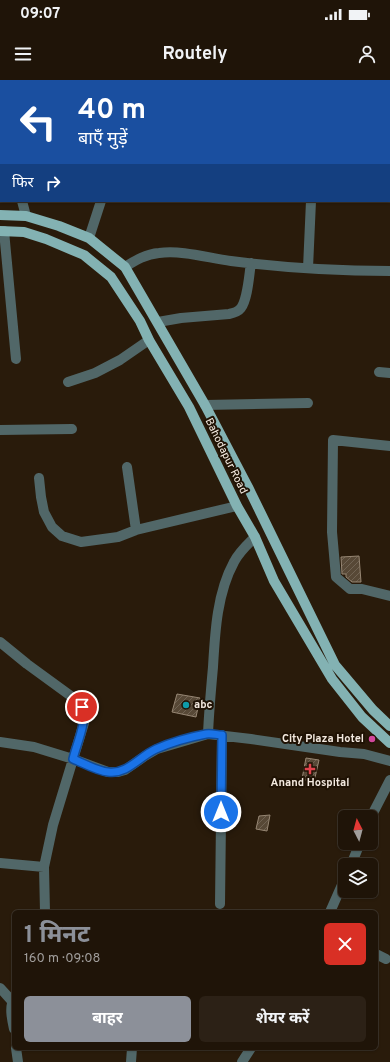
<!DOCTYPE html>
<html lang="hi">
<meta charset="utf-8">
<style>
body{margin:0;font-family:Overpass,"Noto Sans Devanagari",sans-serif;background:#2c2116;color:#f1f3f6;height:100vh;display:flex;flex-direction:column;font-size:15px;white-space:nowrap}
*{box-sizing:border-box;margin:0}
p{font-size:13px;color:#a19e9c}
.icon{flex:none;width:22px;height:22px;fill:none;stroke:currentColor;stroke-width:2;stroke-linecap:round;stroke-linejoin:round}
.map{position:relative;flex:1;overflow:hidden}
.side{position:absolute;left:12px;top:830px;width:366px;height:140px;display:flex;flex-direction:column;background:#1f1408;border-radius:6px;box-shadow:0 1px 3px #0004,0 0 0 1px #3c3329}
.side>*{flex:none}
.banner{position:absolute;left:0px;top:0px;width:390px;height:122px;box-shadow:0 1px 3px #0004,0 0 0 1px #3c3329;background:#1a4fa0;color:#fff;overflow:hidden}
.needle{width:26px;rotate:354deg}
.tools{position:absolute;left:338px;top:730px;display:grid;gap:8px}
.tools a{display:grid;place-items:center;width:40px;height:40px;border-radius:6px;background:#1f1408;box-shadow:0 1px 3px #0004,0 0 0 1px #3c3329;font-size:20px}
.pin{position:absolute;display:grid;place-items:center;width:34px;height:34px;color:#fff;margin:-17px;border:2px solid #fff;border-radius:50%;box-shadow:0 1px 4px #0007}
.me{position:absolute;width:44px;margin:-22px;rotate:0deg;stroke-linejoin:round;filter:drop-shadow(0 0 3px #0008)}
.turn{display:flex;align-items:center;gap:14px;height:84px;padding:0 12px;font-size:18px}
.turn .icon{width:52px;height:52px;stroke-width:2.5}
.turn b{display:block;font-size:28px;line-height:34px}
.then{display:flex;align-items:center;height:38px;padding:0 12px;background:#0003;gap:8px;font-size:15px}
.round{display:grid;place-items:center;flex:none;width:42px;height:42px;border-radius:6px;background:#2c2116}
.summary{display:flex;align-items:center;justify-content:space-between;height:68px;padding:0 12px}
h1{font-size:24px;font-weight:700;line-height:30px;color:#8c9099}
.action{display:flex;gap:8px;margin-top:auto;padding:8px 12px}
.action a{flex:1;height:46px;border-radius:6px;background:#8c9099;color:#fff;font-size:16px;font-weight:700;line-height:46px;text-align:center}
.action a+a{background:#2c2116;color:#f1f3f6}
.status{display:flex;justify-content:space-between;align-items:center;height:28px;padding:0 20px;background:#1f1408;direction:ltr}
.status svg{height:11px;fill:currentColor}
header{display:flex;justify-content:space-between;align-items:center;height:52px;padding:0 12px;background:#1f1408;font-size:18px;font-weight:700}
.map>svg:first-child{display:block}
.building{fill:url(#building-hatch);stroke:#968673}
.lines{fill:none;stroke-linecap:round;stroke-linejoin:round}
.minor{stroke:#516768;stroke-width:10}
.major{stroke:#83b2b3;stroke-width:10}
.route-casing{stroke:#114b97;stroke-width:10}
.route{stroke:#1a73e8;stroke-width:7}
.culture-dot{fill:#0f9aa8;stroke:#1f1204;stroke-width:1.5}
.hotel-dot{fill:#d1479c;stroke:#1f1204;stroke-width:1.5}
.health-dot{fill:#e0444e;stroke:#1f1204;stroke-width:1.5}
.labels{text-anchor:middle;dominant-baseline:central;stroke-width:4;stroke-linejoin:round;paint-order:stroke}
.street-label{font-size:11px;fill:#f4eae0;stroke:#1f1204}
.poi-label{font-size:11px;font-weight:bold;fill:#f4eae0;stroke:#1f1204;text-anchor:start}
</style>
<div class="status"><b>09:07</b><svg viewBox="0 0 49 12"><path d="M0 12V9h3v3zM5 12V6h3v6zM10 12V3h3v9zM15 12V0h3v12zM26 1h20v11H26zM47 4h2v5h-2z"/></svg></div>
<header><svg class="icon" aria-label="menu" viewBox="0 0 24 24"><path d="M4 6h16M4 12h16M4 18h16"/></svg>Routely<svg class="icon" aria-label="person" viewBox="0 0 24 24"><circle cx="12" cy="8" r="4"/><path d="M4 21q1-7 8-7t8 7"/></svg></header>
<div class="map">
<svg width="390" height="982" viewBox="0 0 390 982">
<defs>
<pattern id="building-hatch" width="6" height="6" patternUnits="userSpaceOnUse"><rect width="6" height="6" fill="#574836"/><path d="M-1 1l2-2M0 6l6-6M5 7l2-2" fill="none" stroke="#706353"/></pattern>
</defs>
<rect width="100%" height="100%" fill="#291b0b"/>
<!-- building -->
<path class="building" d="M359 476 361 502H352L346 497V494H342L341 477Z
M177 614 200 618 196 637 172 632Z
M306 678 319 680 314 702 302 699Z
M270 735 267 751 256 749 259 736Z"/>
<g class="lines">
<!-- minor -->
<path class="minor" d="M204 0V1
M389 27H390
M0 50 1 52
M22 121 26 136
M4 151 16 279
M89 158 101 121
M125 187C136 180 146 174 159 173 183 170 208 178 231 181 284 188 337 191 390 191
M308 188 311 121
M158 242 181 238 229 234C234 233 238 232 241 228 248 218 249 195 251 183
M379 292 390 293
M68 302 95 293 120 280 149 260
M205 325 308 323
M0 350 72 349
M390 366 333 360 332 452 336 497 350 509H362L390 516
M127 387 136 450
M39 398 41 417 44 432 52 447 62 456 81 462 118 457 136 450 237 426
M0 562 27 584 75 619 82 627 84 634V643L53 745 44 787 45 832
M208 654C209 631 211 609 213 587 215 552 217 513 234 482 239 472 247 465 255 457
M0 662 34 667 73 679 108 692H118L125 690 145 676 157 669 208 654 251 659 340 672 364 674 390 681
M371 737 390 700
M0 783 44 787
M351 785 360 763
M220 824 222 655
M330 832 345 798
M376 874 386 879
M0 908 12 921
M14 919C9 926 12 940 14 949
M16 968 18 982
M131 982 132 968
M242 982 251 968"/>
<!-- major -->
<path class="major" d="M0 135 26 136 59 146 89 158 125 187 205 325 248 407 335 585 373 630 390 646
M0 151 24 152 46 159 84 175 111 197 140 241 149 260 189 327 237 426 255 457 274 501 332 599 362 637 390 663"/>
</g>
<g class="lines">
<!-- route casing -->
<g class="route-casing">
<path id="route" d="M82 627C87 644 77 662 73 679 83 683 97 691 108 692 127 695 140 676 156 669 172 662 190 657 206 654 211 653 217 655 222 655L221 732"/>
</g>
<!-- route -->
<use href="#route" class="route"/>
</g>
<!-- markers -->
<circle class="culture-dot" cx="186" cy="625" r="4"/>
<circle class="hotel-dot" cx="372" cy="659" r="4"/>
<path class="health-dot" d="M308 683h4v4h4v4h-4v4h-4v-4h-4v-4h4z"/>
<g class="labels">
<!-- street labels -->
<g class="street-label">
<text transform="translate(226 376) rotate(64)">Bahodapur Road</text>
</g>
<!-- poi labels -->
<g class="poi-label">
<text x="194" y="625">abc</text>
<text x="364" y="659" text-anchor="end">City Plaza Hotel</text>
<text x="310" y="703" text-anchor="middle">Anand Hospital</text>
</g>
</g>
</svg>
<div class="tools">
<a><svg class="needle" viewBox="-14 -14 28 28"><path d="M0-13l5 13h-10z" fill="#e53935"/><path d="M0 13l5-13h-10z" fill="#a19e9c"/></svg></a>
<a><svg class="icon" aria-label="layers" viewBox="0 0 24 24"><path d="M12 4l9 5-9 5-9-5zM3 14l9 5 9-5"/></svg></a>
</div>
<div class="pin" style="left:82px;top:627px;background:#d93025"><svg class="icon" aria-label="arrive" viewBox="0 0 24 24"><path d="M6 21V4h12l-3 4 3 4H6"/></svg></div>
<svg class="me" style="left:221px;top:732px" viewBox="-20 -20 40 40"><circle r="17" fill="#1a73e8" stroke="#fff" stroke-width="3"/><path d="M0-11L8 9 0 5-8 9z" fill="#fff"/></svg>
<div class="banner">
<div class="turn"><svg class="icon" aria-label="left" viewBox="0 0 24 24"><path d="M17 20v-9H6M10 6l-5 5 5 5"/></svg><div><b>40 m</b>बाएँ मुड़ें</div></div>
<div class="then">फिर<svg class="icon" aria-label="right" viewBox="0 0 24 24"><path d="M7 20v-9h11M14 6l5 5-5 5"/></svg></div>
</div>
<section class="side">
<div class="summary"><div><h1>1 मिनट</h1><p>160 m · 09:08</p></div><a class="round" style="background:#d93025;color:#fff"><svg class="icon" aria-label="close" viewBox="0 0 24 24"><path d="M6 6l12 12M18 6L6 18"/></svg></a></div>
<div class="action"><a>बाहर</a><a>शेयर करें</a></div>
</section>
</div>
